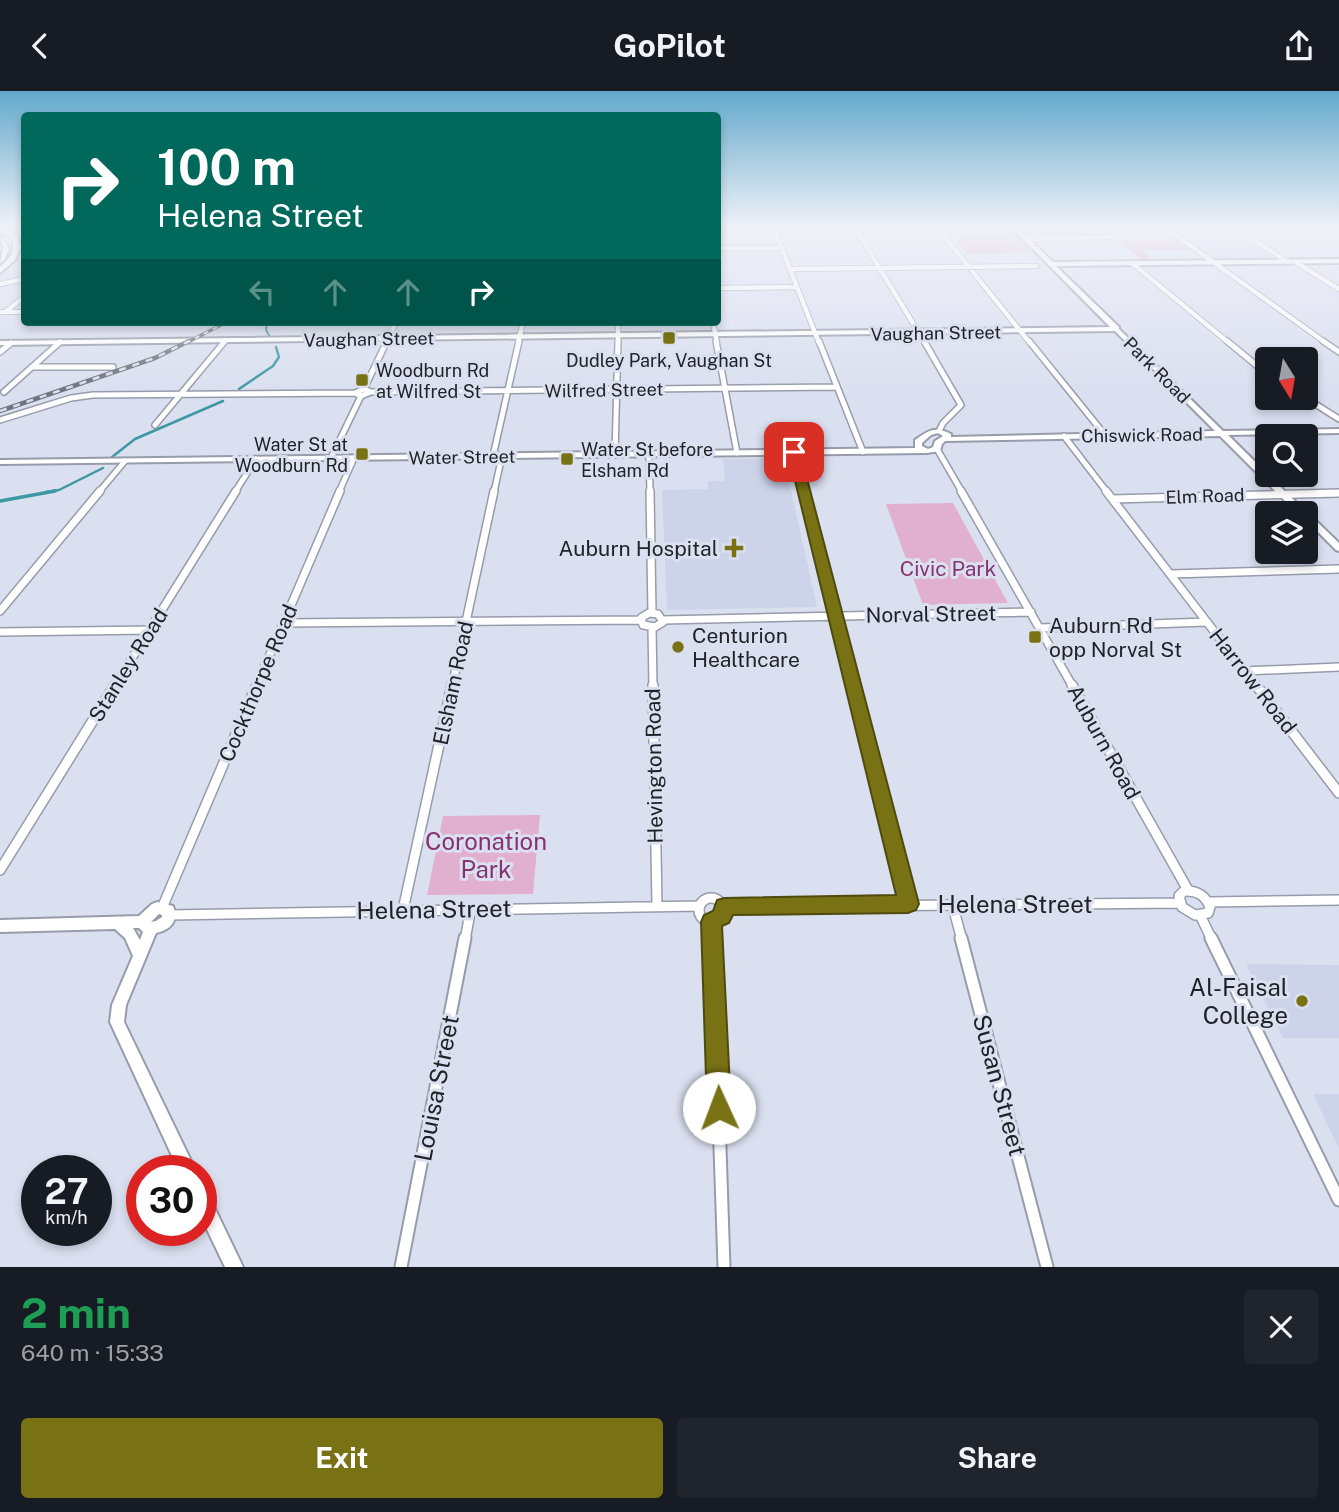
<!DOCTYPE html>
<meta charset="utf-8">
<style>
body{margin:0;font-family:"Public Sans",sans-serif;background:#20242c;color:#f1f3f6;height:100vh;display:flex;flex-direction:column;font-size:26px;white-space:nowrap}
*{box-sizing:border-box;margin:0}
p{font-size:23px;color:#9ea1a6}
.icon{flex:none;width:38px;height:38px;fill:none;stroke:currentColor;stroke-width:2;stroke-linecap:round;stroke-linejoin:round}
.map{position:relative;height:1176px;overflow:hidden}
.sheet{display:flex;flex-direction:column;background:#171b24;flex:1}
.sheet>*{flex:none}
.guide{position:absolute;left:21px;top:21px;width:700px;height:214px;border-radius:7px;box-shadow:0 4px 10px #0003;background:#00695c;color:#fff;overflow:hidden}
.needle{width:46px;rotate:169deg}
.fabs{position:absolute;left:1255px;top:256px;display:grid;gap:14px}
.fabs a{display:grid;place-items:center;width:63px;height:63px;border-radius:7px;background:#171b24;box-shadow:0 4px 10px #0003;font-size:35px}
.speed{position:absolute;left:21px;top:1064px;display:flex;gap:14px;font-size:35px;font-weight:700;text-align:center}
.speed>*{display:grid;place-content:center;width:91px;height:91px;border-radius:50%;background:#171b24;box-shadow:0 4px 10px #0003;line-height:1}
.speed small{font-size:18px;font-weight:400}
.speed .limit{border:10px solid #d22;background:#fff;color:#111}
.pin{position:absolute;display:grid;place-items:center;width:60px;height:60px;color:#fff;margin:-30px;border-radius:14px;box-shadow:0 4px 10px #0006}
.me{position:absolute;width:77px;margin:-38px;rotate:358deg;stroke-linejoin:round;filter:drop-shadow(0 0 5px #0008)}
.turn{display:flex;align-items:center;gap:24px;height:147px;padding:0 21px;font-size:32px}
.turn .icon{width:91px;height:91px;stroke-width:2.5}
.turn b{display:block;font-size:49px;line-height:60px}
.lanes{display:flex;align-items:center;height:66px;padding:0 21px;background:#0003;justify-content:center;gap:35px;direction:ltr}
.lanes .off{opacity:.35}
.round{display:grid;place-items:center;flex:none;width:74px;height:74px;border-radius:7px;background:#20242c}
.headline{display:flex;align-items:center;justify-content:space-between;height:119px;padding:0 21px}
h1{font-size:42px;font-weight:700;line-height:52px;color:#1e9e55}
.primary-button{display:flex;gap:14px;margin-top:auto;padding:14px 21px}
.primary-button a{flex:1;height:80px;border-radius:7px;background:#797215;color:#fff;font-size:28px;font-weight:700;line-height:80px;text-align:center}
.primary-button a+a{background:#20242c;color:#f1f3f6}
header{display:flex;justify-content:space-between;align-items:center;height:91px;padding:0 21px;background:#171b24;font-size:32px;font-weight:700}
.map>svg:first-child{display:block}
.built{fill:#cdd4ea}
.green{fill:#e1b0d1}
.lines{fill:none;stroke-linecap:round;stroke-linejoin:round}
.stream-far2{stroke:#3c98a2;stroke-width:2}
.stream-far1{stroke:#3c98a2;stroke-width:2.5}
.stream{stroke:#3c98a2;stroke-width:3.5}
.minor-far4-casing{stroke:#979baa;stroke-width:6}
.minor-far3-casing{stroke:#979baa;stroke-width:8}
.minor-far2-casing{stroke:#979baa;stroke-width:10}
.minor-far1-casing{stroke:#979baa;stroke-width:12}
.minor-casing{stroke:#979baa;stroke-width:15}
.tertiary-casing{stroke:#979baa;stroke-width:4}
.secondary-casing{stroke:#979baa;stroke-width:4}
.trunk-casing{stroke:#979baa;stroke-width:4}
.minor-far4{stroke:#fff;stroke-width:4.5}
.minor-far3{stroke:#fff;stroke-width:5}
.minor-far2{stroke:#fff;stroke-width:7}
.minor-far1{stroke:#fff;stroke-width:9}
.minor{stroke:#fff;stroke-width:11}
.tertiary{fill:#fff;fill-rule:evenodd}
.secondary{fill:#fff;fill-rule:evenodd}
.trunk{fill:#fff;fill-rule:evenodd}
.rail-far1-casing{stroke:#72757f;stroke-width:3.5}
.rail-casing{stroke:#72757f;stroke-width:4.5}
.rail-far1{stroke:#dbe0f0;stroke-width:2;stroke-dasharray:5;stroke-linecap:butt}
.rail{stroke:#dbe0f0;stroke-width:2.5;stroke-dasharray:7;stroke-linecap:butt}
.route{fill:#797215;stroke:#4f4a0e;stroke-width:2}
.poi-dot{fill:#797215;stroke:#dbe0f0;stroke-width:2.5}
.labels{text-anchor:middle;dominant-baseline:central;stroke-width:6;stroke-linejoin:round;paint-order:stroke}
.far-street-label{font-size:18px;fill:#212228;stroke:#dbe0f0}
.far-poi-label{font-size:18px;fill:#212228;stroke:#dbe0f0;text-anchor:start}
.poi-label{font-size:21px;fill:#212228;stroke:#dbe0f0;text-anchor:start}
.park-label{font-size:21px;fill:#873271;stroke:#dbe0f0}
.street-label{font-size:21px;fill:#212228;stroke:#dbe0f0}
.near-park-label{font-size:24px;fill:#873271;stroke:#dbe0f0}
.near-street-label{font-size:24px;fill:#212228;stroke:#dbe0f0}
.near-poi-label{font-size:24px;fill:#212228;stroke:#dbe0f0;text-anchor:end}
</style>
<header><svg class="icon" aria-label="back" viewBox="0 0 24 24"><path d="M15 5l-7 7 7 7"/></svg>GoPilot<svg class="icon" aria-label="share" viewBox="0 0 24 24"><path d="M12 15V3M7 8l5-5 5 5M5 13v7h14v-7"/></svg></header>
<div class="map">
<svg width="1339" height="1176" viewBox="0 0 1339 1176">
<rect width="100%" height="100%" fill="#dbe0f0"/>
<!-- built -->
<path class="built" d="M1213 146 1219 151H1214L1220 156H1257L1275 167 1214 168 1185 147Z
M781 367 784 368 817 516 667 519 662 399 708 398V390H725L723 368Z
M1246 873 1339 874V947H1283Z
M1313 1003H1339V1058Z"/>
<!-- green -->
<path class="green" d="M1017 146 1031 161 967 163 954 147Z
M1178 148 1192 159H1142L1152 169H1142L1117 149Z
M953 412 1008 512 923 514 886 413Z
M540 724 533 803 427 804 443 725Z"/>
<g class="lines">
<!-- stream-far2 -->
<path class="stream-far2" d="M267 231 266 239 270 246"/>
<!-- stream-far1 -->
<path class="stream-far1" d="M239 298 273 275 279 266 276 256
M112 366 135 348 223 310
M46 401 59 399 103 377"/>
<!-- stream -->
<path class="stream" d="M0 410 55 400"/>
<!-- minor-far4 casing -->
<g class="minor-far4-casing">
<path id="minor-far4" d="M773 135 819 252
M854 135 925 252
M936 135 1030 252
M1163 135 1326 252
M1232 135 1288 171
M1318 135 1339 147
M1026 148 1110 146 1099 135
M718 157H782
M1295 171 1339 198
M1133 173 1229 252
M790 178 1036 175
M0 193 24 188
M718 197 797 196
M0 221H24
M5 221 24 206
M713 231 717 252
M386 252 396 231
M518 252 523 231
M618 252V231"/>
</g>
<!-- minor-far3 casing -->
<g class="minor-far3-casing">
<path id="minor-far3" d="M716 250 737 362
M819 250 863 361
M924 250 961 314 943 332 939 340
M1029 250 1105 344
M1227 250 1267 283
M1323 250 1339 261
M0 261 11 252
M32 276H113
M364 298 387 250
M4 301 60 251
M355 302 361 305 371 301 837 296
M1304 306 1339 328
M0 329 71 307 93 304 355 302 364 298 371 301
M155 334 225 250
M1064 345 1107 401
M937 358 962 401
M794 361 804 401
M649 363 650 401
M615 364 618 250
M493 365 519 250
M331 367 361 305
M99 401 125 370
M235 401 256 368
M339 401 354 367
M494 401 502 365"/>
</g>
<!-- minor-far2 casing -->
<g class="minor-far2-casing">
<path id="minor-far2" d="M650 400 652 522
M804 400 853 596
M961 400 1073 596
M1106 400 1257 596
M1112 408 1339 402
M1171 483 1339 478
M0 520 100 400
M649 522 658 523 663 531 655 536 643 534 641 527Z
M663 529 1031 521
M284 532 640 529
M652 536 653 596
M1040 537 1206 531
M0 541 150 539
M1245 580 1339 576
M114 596 236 400
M256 596 340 400
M452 596 494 400"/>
</g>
<!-- minor-far1 casing -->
<g class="minor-far1-casing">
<path id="minor-far1" d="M653 594 657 814
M853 594 908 813
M1072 594 1188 799
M1256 594 1339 702
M0 779 115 594
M1184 800C1197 799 1205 804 1210 816L1208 822 1195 824 1182 816 1179 805Z
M699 819a12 12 0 1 1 24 0a12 12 0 1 1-24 0Z
M1209 811 1339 809
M952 812 962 849
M724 816 1180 812
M162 817 257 594
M403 819 452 594
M170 824 699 815
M1200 824 1212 849
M712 831 713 849
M465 849 471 817"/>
</g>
<!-- minor casing -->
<g class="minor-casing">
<path id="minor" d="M713 847 724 1176
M961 847 1047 1176
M1211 847 1339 1109
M401 1176 465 847"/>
</g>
<!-- tertiary casing -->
<g class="tertiary-casing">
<path id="tertiary" d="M1114 237H1118L1223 340 1339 338V342L1228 344 1305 420 1306 422 1309 423 1339 452V460L1336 459 1306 429V422H1297L1220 345 945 350 942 353 940 360 927 362 0 373V369L915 357V349C929 339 935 335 951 343V346L1215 340 1114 239ZM938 342 943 345 935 350 933 356 928 358 922 355V352L931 344Z
M157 811 173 815C179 829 171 839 156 842L126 914 124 931 196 1080H179L110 931 112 914 133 865 125 847 115 838 0 841V829L139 825 152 813ZM159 823 162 824V826L156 830 151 831ZM133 837H139L143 841 140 849Z
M201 1099 207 1101 243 1176H225L201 1126Z"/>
</g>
<!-- secondary casing -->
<g class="secondary-casing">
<path id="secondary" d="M1010 135H1016L1053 171 1339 168V172L1056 175 1119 236V240H1116L0 254V250L1110 236Z"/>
</g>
<!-- trunk casing -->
<g class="trunk-casing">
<path id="trunk" d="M0 135 17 145 21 156 15 169 0 182V176C10 167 16 161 12 147L0 140Z
M0 144 9 157 4 170 0 172 3 157Z"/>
</g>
<!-- minor-far4 -->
<use href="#minor-far4" class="minor-far4"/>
<!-- minor-far3 -->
<use href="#minor-far3" class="minor-far3"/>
<!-- minor-far2 -->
<use href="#minor-far2" class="minor-far2"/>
<!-- minor-far1 -->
<use href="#minor-far1" class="minor-far1"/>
<!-- minor -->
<use href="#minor" class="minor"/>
<!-- tertiary -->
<use href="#tertiary" class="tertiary"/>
<!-- secondary -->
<use href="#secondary" class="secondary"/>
<!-- trunk -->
<use href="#trunk" class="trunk"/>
<!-- rail-far1 casing -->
<g class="rail-far1-casing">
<path id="rail-far1" d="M186 252 227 231"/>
</g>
<!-- rail casing -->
<g class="rail-casing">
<path id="rail" d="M0 320 155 267 189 250"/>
</g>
<!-- rail-far1 -->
<use href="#rail-far1" class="rail-far1"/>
<!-- rail -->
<use href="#rail" class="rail"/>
</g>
<!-- sky -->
<linearGradient id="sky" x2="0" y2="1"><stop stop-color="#63a9cc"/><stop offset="0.45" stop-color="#eff1f8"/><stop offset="1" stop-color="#eff1f8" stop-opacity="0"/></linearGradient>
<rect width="1339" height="300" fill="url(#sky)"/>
<!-- route -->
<path class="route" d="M794 358 800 361 919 813 916 819 908 822 733 824 729 832 722 835 731 1017 727 1026 719 1029 710 1026 707 1017 701 831 704 824 713 820 717 809 724 807 896 804 788 361Z"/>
<!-- markers -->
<g class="poi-dot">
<rect x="662" y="240" width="14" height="14" rx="3.5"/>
<rect x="355" y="282" width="14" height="14" rx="3.5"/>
<rect x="355" y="356" width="14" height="14" rx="3.5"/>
<rect x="560" y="361" width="14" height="14" rx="3.5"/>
<path d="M730.5 446.5h7v7h7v7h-7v7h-7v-7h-7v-7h7z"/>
<rect x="1028" y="539" width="14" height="14" rx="3.5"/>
<circle cx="678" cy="556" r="7"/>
<circle cx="1302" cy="910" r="7"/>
</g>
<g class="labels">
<!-- far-street labels -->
<g class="far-street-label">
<text transform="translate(936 242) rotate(-1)">Vaughan Street</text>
<text transform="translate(369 248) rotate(-1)">Vaughan Street</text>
<text transform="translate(1157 279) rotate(45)">Park Road</text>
<text transform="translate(604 299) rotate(-1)">Wilfred Street</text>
<text transform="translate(1142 344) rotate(-1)">Chiswick Road</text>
<text transform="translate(462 366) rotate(-1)">Water Street</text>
<text transform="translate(1205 405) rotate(-2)">Elm Road</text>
</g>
<!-- far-poi labels -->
<g class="far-poi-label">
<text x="669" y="269" text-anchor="middle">Dudley Park, Vaughan St</text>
<text x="376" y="279">Woodburn Rd<tspan x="376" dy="21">at Wilfred St</tspan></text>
<text x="348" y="353" text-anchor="end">Water St at<tspan x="348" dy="21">Woodburn Rd</tspan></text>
<text x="581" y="358">Water St before<tspan x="581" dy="21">Elsham Rd</tspan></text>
</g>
<!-- poi labels -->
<g class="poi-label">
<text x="718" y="457" text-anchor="end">Auburn Hospital</text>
<text x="1049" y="534">Auburn Rd<tspan x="1049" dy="24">opp Norval St</tspan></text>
<text x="692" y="544">Centurion<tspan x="692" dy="24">Healthcare</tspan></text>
</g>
<!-- park labels -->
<g class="park-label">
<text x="948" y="477">Civic Park</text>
</g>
<!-- street labels -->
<g class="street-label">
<text transform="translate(931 523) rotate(-1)">Norval Street</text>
<text transform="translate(128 574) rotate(-58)">Stanley Road</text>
<text transform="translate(1253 590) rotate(52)">Harrow Road</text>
<text transform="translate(258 592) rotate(-67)">Cockthorpe Road</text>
<text transform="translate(453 592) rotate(-78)">Elsham Road</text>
<text transform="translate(1104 651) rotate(61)">Auburn Road</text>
<text transform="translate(654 675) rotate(-91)">Hevington Road</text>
</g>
<!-- near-park labels -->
<g class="near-park-label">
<text x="486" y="750">Coronation<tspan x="486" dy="28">Park</tspan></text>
</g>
<!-- near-street labels -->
<g class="near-street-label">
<text x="1015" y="813">Helena Street</text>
<text transform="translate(434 818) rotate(-1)">Helena Street</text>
<text transform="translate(1000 994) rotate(75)">Susan Street</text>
<text transform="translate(436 997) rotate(-79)">Louisa Street</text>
</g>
<!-- near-poi labels -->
<g class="near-poi-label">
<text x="1288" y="896">Al-Faisal<tspan x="1288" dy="28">College</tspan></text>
</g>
</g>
</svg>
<div class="fabs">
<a><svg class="needle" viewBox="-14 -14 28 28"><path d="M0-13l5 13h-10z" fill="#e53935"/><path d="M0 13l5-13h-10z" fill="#9ea1a6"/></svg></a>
<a><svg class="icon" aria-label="search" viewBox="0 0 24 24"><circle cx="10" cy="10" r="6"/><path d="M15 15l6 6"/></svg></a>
<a><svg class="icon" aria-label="layers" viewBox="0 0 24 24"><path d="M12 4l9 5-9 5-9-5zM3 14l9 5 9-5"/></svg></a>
</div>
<div class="speed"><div>27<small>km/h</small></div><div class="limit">30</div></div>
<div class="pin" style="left:794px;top:361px;background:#d93025"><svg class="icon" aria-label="arrive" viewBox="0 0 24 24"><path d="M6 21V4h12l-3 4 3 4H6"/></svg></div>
<svg class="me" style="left:719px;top:1017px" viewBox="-20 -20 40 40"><circle r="19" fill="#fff"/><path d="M0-13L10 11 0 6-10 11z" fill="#797215"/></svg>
<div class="guide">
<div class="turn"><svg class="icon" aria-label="right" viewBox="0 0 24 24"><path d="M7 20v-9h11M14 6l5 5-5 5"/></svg><div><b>100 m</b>Helena Street</div></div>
<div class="lanes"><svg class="icon off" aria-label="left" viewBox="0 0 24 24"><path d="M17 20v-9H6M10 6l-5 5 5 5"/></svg><svg class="icon off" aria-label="ahead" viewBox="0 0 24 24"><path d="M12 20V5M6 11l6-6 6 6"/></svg><svg class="icon off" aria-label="ahead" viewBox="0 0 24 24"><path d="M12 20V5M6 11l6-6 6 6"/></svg><svg class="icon" aria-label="right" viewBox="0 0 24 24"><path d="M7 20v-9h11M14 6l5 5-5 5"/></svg></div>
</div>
</div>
<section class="sheet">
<div class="headline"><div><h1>2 min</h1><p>640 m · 15:33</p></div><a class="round"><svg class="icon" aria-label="close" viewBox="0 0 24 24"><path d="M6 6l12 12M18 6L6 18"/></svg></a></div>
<div class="primary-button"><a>Exit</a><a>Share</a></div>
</section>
